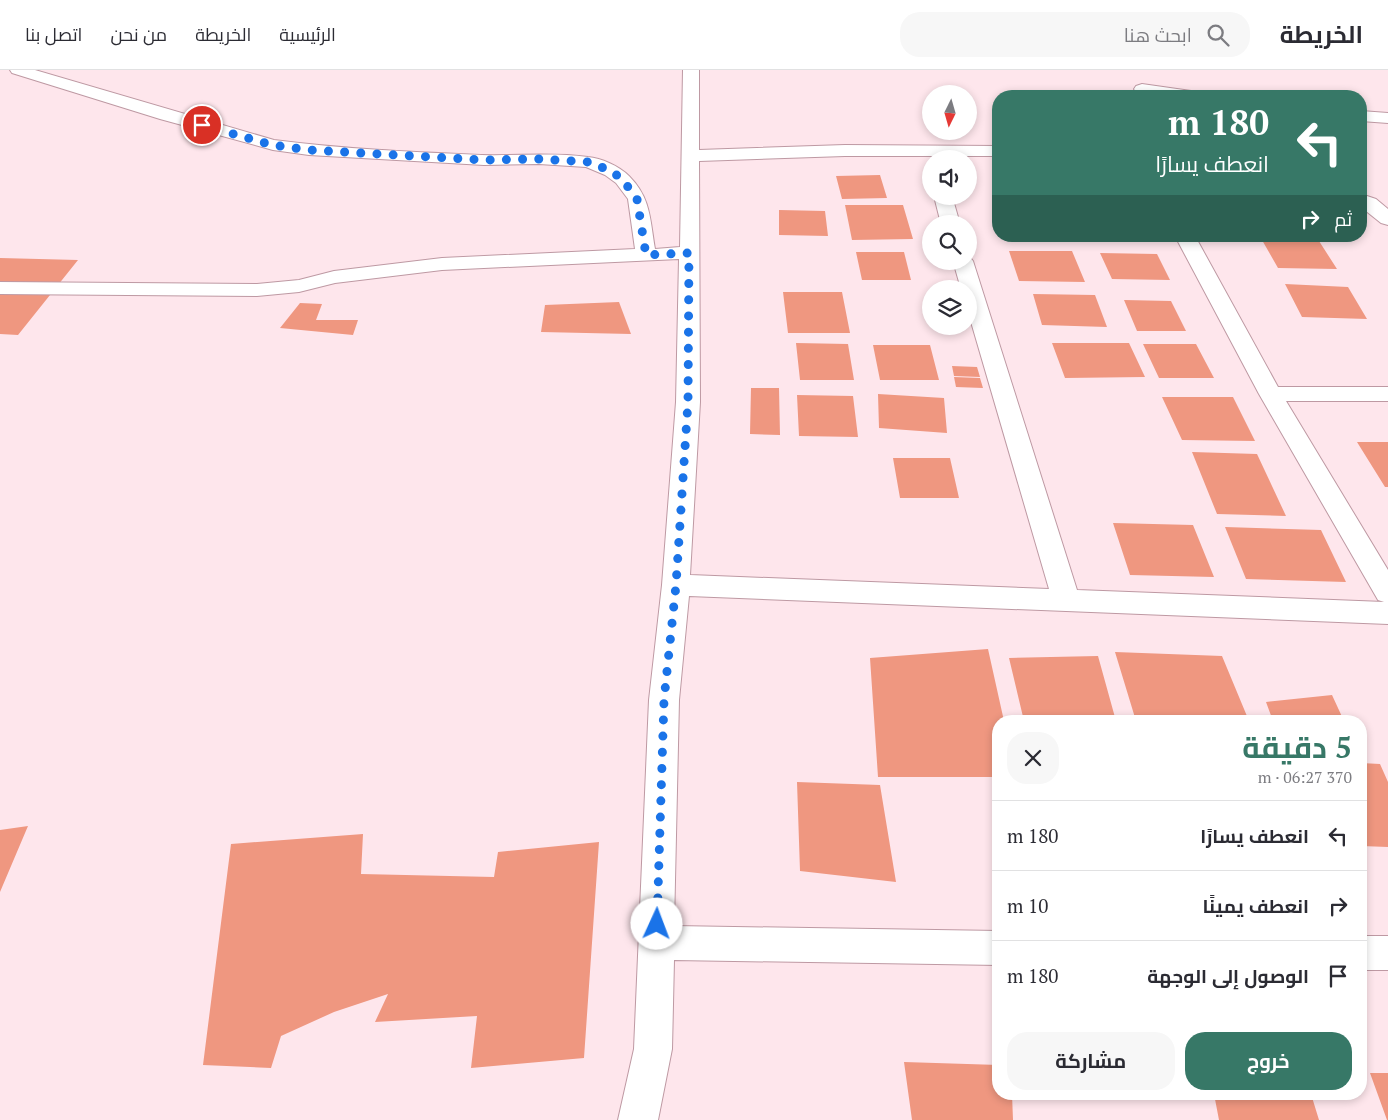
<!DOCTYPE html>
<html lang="ar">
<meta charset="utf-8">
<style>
body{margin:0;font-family:"PT Serif",Cairo,serif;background:#f7f7f7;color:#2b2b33;direction:rtl;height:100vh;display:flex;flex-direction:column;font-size:19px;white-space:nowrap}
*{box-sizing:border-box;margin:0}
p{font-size:16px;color:#7c7c81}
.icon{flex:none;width:28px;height:28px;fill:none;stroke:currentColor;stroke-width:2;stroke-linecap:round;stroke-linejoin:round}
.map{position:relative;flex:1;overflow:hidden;direction:ltr}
.details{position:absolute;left:992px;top:645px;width:375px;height:385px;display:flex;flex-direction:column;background:#fff;border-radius:20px;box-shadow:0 2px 8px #0003;direction:rtl}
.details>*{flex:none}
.hud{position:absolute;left:992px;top:20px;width:375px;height:152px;border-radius:20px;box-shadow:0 2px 8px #0003;direction:rtl;background:#377867;color:#fff;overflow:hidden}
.needle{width:32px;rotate:185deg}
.tools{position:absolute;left:922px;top:15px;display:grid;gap:10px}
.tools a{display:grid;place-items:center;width:55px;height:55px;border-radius:50%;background:#fff;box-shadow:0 2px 8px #0003;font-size:25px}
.pin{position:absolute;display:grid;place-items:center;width:42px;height:42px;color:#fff;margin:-21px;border:2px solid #fff;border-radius:50%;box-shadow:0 1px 5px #0007}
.me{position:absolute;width:55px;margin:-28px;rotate:2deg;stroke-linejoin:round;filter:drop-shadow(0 0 4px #0008)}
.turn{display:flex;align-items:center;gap:18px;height:105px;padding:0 15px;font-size:22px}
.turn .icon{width:65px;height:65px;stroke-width:2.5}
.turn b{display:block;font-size:35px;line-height:42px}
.then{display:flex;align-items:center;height:48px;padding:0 15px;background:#0003;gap:10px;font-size:19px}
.round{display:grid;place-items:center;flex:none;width:52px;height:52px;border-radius:20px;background:#f7f7f7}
.head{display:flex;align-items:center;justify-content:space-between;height:85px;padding:0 15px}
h1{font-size:30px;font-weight:700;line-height:38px;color:#377867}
.button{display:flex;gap:10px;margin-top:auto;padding:10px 15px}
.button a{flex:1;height:58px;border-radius:20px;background:#377867;color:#fff;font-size:20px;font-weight:700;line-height:58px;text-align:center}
.button a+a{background:#f7f7f7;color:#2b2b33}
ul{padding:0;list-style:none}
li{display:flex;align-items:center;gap:15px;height:70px;padding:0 15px;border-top:1px solid #e1e1e2}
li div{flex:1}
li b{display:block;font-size:19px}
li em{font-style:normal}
header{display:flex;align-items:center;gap:30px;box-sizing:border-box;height:70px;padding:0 25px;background:#fff;border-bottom:1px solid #e1e1e2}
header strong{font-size:24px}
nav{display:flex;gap:28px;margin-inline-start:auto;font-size:18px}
.search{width:350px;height:45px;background:#f7f7f7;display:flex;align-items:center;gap:12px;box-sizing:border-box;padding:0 18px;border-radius:20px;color:#7c7c81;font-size:19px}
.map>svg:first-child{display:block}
.building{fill:#ef9780}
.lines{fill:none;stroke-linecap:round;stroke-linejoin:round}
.minor-casing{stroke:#be99a3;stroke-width:2}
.minor{fill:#fff;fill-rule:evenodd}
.route{stroke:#1a73e8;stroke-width:9;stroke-dasharray:0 16.2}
</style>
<header>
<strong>الخريطة</strong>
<div class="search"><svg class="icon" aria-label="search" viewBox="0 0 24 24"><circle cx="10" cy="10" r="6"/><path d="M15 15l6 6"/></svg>ابحث هنا</div>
<nav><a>الرئيسية</a><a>الخريطة</a><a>من نحن</a><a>اتصل بنا</a></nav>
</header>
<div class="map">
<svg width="1388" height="1050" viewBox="0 0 1388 1050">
<rect width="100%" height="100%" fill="#fee6ec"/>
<!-- building -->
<path class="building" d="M880 105 887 128 842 129 836 106Z
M845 135H903L913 169 852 170Z
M779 140 825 141 828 166 779 165Z
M1262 170 1319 171 1337 199 1278 198Z
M1009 181H1072L1085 212 1019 211Z
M856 182H904L911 210H862Z
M1100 183 1157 184 1170 210 1112 209Z
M0 188 78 190 18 265 0 264Z
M1285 214 1348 217 1367 249 1302 247Z
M783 222H842L850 263H788Z
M1033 224 1095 225 1107 257 1042 255Z
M1124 230 1171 231 1186 261H1137Z
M619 232 631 264 541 262 545 235Z
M300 233 322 234 316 250H358L353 265 280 258Z
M796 273 848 274 854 310H800Z
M1052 273H1129L1145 307 1065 308Z
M1143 274H1196L1214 308H1159Z
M873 275H930L939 310H880Z
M952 296 977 297 980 307 954 306Z
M954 307 980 308 983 318 956 317Z
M751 318H779L780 365 750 364Z
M878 324 944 328 947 363 879 358Z
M797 325 853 326 858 367 799 366Z
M1162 327H1233L1255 371 1182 370Z
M1357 372H1388V417H1385Z
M1192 382 1257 384 1286 446 1217 444Z
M893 388H950L959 428H900Z
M1113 453 1193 455 1214 507 1130 505Z
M1225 457 1321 460 1346 512 1246 509Z
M988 579 1004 651H999V707H878L870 588Z
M1115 582 1222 586 1249 651H1136Z
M1098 586 1116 651H1024L1009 588Z
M1332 625 1344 651H1273L1266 632Z
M1361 693 1380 694 1388 712V777L1361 776Z
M797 712 880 715 896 812 800 801Z
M28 756 0 822V760Z
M363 764 361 804 494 807 498 782 599 772 584 988 471 998 477 946 375 952 388 924 334 942 281 966 271 998 203 995 231 774Z
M904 992 999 995V1024H1012L1013 1050H912Z
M1370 1003H1388V1050H1387Z
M1214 1024H1311L1319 1050H1219Z"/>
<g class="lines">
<!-- minor casing -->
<g class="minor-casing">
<path id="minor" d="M10 0H35L274 70C343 79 413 82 482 85 517 86 553 82 588 87 601 88 619 96 629 106 651 128 650 150 655 179L680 177 683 0H699V80L845 75 999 76V86H845L699 91 700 332 690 505 1049 519 969 245V219H961L953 191H969V186L973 191 1077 520 1384 532 1378 530 1259 324 1175 166H1195L1278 317H1388V331H1286L1388 500V554L689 526 679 630 674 856 999 861V895L674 890 672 979 658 1050H618L634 979 649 630 662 515 676 332 679 189 442 200 335 213 299 222 257 226 0 224V212L257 214 299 210 334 201 442 188 635 179 628 129 616 113 605 105 586 97 539 94 484 95 309 85 273 80 160 49 12 3Z
M1142 14 1191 21 1197 23 1199 26H1159L1136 22 1134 19 1136 16Z
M1361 41 1388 43V53L1361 51Z
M1361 124 1376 129 1388 139V155L1381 153 1361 137Z
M934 126H952L960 154H941Z
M1361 866H1388V900H1361Z"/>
</g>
<!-- minor -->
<use href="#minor" class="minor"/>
</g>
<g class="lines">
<!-- route -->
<path class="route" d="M202 55 272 75 309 80 484 90 539 89 589 92 611 101 622 109 637 129 646 185 689 183 688 332 676 515 664 630 657 854"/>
</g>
</svg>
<div class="tools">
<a><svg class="needle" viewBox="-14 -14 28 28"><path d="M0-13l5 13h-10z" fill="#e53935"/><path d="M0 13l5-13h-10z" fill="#7c7c81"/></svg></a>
<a><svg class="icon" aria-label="sound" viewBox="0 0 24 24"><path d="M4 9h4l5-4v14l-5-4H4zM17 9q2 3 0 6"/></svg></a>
<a><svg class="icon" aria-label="search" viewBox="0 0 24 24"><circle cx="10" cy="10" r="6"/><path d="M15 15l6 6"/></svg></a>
<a><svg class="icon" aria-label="layers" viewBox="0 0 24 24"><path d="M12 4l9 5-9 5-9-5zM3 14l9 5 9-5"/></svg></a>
</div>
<div class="pin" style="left:202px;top:55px;background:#d93025"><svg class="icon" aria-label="arrive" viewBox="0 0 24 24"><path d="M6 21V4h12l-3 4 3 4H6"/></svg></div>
<svg class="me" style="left:657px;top:854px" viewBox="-20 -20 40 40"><circle r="19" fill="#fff"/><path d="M0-13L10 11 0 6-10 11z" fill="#1a73e8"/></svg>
<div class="hud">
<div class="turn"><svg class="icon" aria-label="left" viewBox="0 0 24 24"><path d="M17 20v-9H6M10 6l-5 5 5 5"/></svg><div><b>180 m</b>انعطف يسارًا</div></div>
<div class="then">ثم<svg class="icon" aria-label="right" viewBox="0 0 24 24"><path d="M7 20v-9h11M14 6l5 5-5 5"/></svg></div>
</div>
<section class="details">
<div class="head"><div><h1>5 دقيقة</h1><p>370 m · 06:27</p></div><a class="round"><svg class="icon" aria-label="close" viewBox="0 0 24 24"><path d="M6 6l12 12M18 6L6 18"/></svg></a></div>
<ul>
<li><svg class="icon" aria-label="left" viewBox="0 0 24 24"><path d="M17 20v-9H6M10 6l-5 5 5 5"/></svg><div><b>انعطف يسارًا</b></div><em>180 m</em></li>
<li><svg class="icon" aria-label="right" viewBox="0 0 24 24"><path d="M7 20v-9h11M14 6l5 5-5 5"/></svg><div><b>انعطف يمينًا</b></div><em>10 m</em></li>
<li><svg class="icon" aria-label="arrive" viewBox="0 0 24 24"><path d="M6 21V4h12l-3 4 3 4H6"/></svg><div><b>الوصول إلى الوجهة</b></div><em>180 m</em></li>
</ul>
<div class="button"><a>خروج</a><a>مشاركة</a></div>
</section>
</div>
